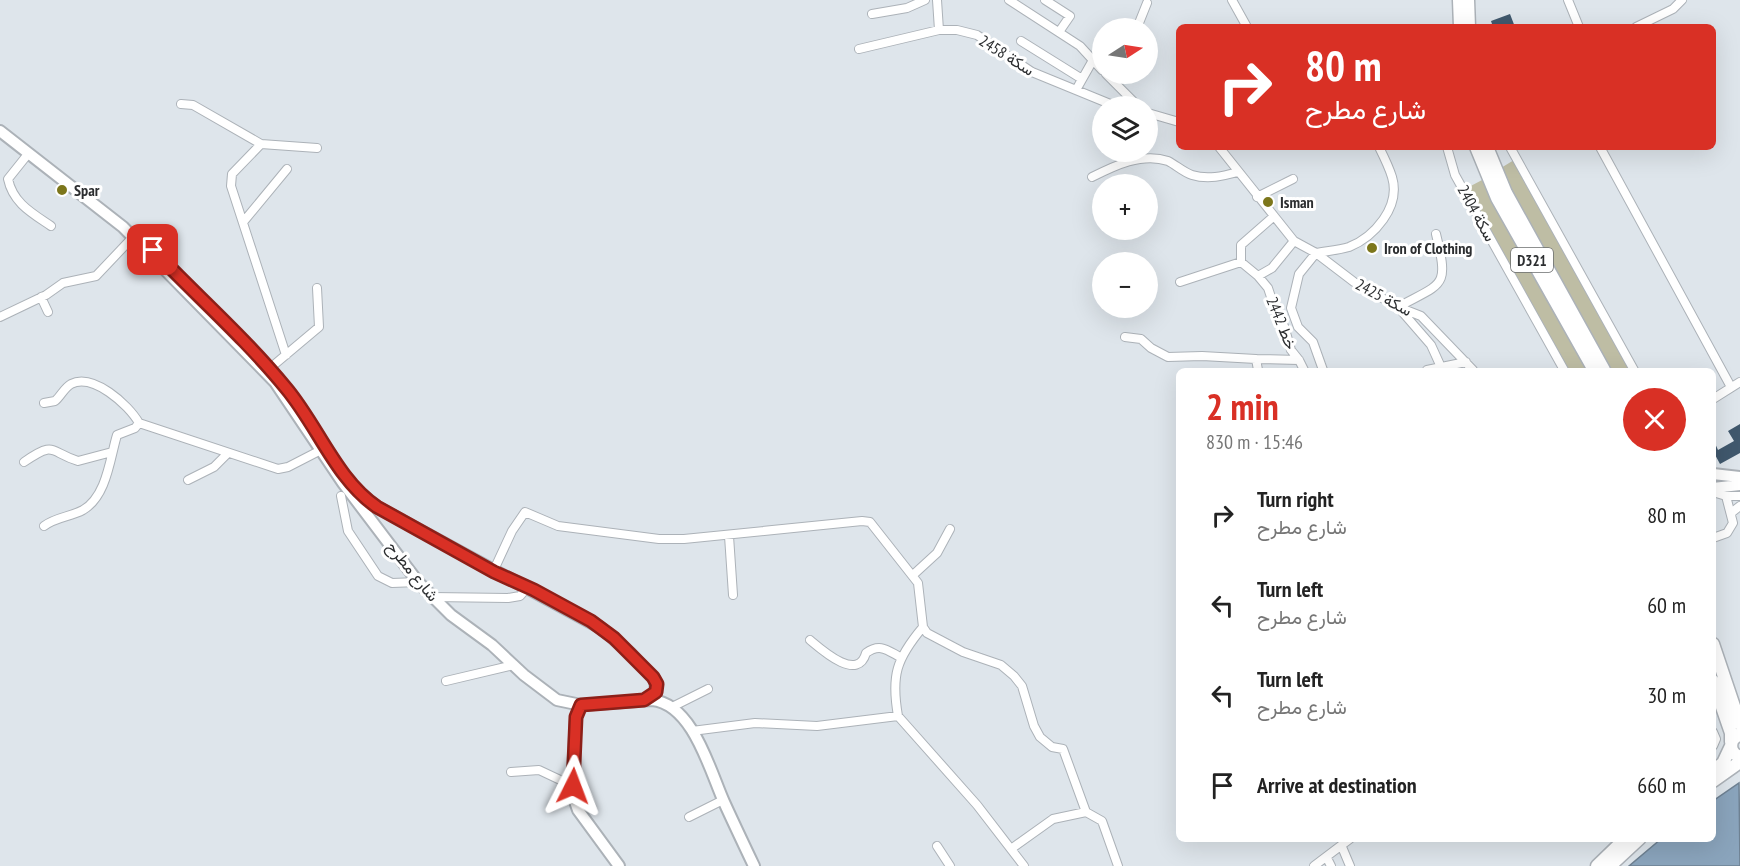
<!DOCTYPE html>
<meta charset="utf-8">
<style>
body{margin:0;font-family:"PT Sans Narrow",Vazirmatn,sans-serif;background:#f6f6f6;color:#222;height:100vh;display:flex;flex-direction:column;font-size:22px;white-space:nowrap}
*{box-sizing:border-box;margin:0}
p{font-size:20px;color:#767676}
.icon{flex:none;width:33px;height:33px;fill:none;stroke:currentColor;stroke-width:2;stroke-linecap:round;stroke-linejoin:round}
.map{position:relative;flex:1;overflow:hidden}
.sheet{position:absolute;left:1176px;top:368px;width:540px;height:474px;display:flex;flex-direction:column;background:#fff;border-radius:9px;box-shadow:0 6px 24px #0002}
.sheet>*{flex:none}
.banner{position:absolute;left:1176px;top:24px;width:540px;height:126px;border-radius:9px;box-shadow:0 6px 24px #0002;background:#d93025;color:#fff;overflow:hidden}
.needle{width:39px;rotate:78deg}
.tools{position:absolute;left:1092px;top:18px;display:grid;gap:12px}
.tools a{display:grid;place-items:center;width:66px;height:66px;border-radius:50%;background:#fff;box-shadow:0 6px 24px #0002;font-size:30px}
.pin{position:absolute;display:grid;place-items:center;width:51px;height:51px;color:#fff;margin:-26px;border-radius:12px;box-shadow:0 3px 9px #0006}
.me{position:absolute;width:66px;margin:-33px;rotate:3deg;stroke-linejoin:round;filter:drop-shadow(0 0 4px #0008)}
.turn{display:flex;align-items:center;gap:21px;height:126px;padding:0 30px;font-size:27px}
.turn .icon{width:78px;height:78px;stroke-width:2.5}
.turn b{display:block;font-size:42px;line-height:51px}
.round{display:grid;place-items:center;flex:none;width:63px;height:63px;border-radius:32px;background:#f6f6f6}
.overview{display:flex;align-items:center;justify-content:space-between;height:102px;padding:0 30px}
h1{font-size:36px;font-weight:700;line-height:45px;color:#d93025}
ul{padding:0;list-style:none}
li{display:flex;align-items:center;gap:18px;height:90px;padding:0 30px}
li div{flex:1}
li b{display:block;font-size:22px}
li em{font-style:normal}
.map>svg:first-child{display:block}
.green{fill:#bebda4}
.water{fill:#8aa4bc;stroke:#6e8192;stroke-width:1.5}
.building{fill:#40586d}
.lines{fill:none;stroke-linecap:round;stroke-linejoin:round}
.street-casing{stroke:#acb2b8;stroke-width:10}
.secondary-casing{stroke:#acb2b8;stroke-width:14}
.primary-casing{stroke:#acb2b8;stroke-width:15}
.street{stroke:#fff;stroke-width:8}
.secondary{stroke:#fff;stroke-width:10}
.primary{stroke:#fff;stroke-width:12}
.route-casing{stroke:#8d1f18;stroke-width:15}
.route{stroke:#d93025;stroke-width:10}
.poi-dot{fill:#7c761b;stroke:#fff;stroke-width:2}
.labels{text-anchor:middle;dominant-baseline:central;stroke-width:6;stroke-linejoin:round;paint-order:stroke}
.shield{fill:#fff;stroke:#6b6d6e;stroke-width:1.5}
.shield-label{font-size:15px;font-weight:bold;fill:#2c2e30}
.street-label{font-size:16px;fill:#2c2e30;stroke:#fff}
.poi-label{font-size:16px;font-weight:bold;fill:#2c2e30;stroke:#fff;text-anchor:start}
</style>
<div class="map">
<svg width="1740" height="866" viewBox="0 0 1740 866">
<rect width="100%" height="100%" fill="#dee5eb"/>
<!-- green -->
<path class="green" d="M1514 160 1632 370H1608L1496 171Z
M1484 179 1591 370H1567L1465 189Z"/>
<!-- water -->
<path class="water" d="M1739 783 1740 866H1629L1661 839 1713 838V801Z"/>
<!-- building -->
<path class="building" d="M1510 14 1515 27H1493L1491 21Z
M1740 424V453L1720 464 1713 451V439L1718 450 1734 441 1728 431Z"/>
<g class="lines">
<!-- street casing -->
<g class="street-casing">
<path id="street" d="M937 0 939 30
M1009 0 1080 46 1102 70
M1045 0 1070 16 1059 32
M1232 0 1247 27
M1568 0 1579 27
M872 14 907 8 925 0
M1636 27 1673 9 1682 0
M1137 28 1147 3
M1021 41 1082 79
M859 49 939 30H957L977 35 1032 72 1115 106
M1106 74 1138 106
M1076 90 1093 60
M181 104 193 105 261 144 317 148
M1148 113 1179 122
M261 144 232 174 231 186 286 355
M1219 147 1294 241 1316 253 1354 282 1398 307 1421 316 1473 370
M1447 147 1455 175 1564 370
M1510 147 1634 370
M1600 147 1731 387
M28 154 8 179C13 203 32 213 51 226
M1092 177C1114 166 1142 152 1168 161 1176 165 1183 172 1192 175 1208 180 1223 176 1238 172
M1257 197 1293 179
M244 221 287 169
M1436 234C1449 288 1444 282 1398 307L1431 345 1441 367
M1241 262V245L1273 217
M1258 276 1268 288 1280 324 1284 326 1291 350 1299 360 1304 370
M1180 282 1241 262 1258 276 1272 268 1294 241
M41 297 48 312
M0 317 46 295 63 283 96 276 133 237
M1125 337 1141 339 1151 348 1168 357 1202 356 1256 359 1258 370
M1256 359 1299 360
M269 369 319 327 317 288
M1323 370 1313 342 1298 327 1291 308 1299 274 1316 253C1327 251 1339 250 1349 247 1374 237 1401 207 1392 177 1389 167 1384 157 1379 147
M1427 370 1466 362
M1713 399 1740 382
M44 403 55 401C61 396 64 388 71 384 93 373 128 404 139 423
M24 462C56 440 49 452 78 461L112 452
M188 480 214 467 228 453
M1713 492 1726 496H1740
M341 496 348 531 378 576 392 583 418 582
M1731 513 1740 506
M44 526C56 517 70 517 83 510 107 496 110 458 117 435L135 428 139 423 278 469 288 467 321 450
M729 536 733 595
M1713 538 1727 533 1733 523 1726 496
M493 572 512 531 525 512 558 526 659 539H684L862 521 870 522 918 583 923 627 927 633 963 652 1001 665 1014 676 1022 686 1034 726 1040 737 1052 747 1063 749 1086 812 1102 821 1118 866
M913 575 937 553 950 529
M432 597 508 598 520 596 528 587
M810 640C823 651 858 682 866 653 880 643 887 650 900 657
M446 681 514 665
M672 707 708 689
M898 716C891 676 896 659 923 627
M692 731 755 723 817 726 898 716 977 805 1024 866
M1713 732 1716 739 1713 746
M511 772 539 770 573 786
M689 817 723 800
M937 846 950 866
M1342 847 1350 866
M1011 849 1053 819 1086 812
M1327 858 1331 866
M1314 866 1351 838"/>
</g>
<!-- secondary casing -->
<g class="secondary-casing">
<path id="secondary" d="M0 131 123 227 275 382 343 483 418 582 451 615 492 645 524 675 557 700 581 705 652 700C693 704 710 771 724 802 734 824 744 845 754 866
M1713 474 1740 477
M352 486 377 507 601 628 630 653 655 680 656 692 645 700
M1713 488 1740 485
M581 705 576 717 572 793 578 810 619 866"/>
</g>
<!-- primary casing -->
<g class="primary-casing">
<path id="primary" d="M1459 0 1460 27
M1468 0 1469 27
M1476 147 1497 198 1594 370
M1487 147 1506 193 1604 370
M1713 644 1740 724
M1713 681 1731 733V742
M1740 734 1733 739C1729 747 1732 754 1740 757
M1713 771 1723 763 1731 746
M1713 781 1740 762
M1597 866 1626 838
M1610 866 1640 838"/>
</g>
<!-- street -->
<use href="#street" class="street"/>
<!-- secondary -->
<use href="#secondary" class="secondary"/>
<!-- primary -->
<use href="#primary" class="primary"/>
</g>
<g class="lines">
<!-- route casing -->
<g class="route-casing">
<path id="route" d="M153 250C197 296 246 339 286 388 318 426 336 479 377 507L494 572 534 590 591 621 614 638 653 677 657 684 656 692 644 700 581 705 576 717 573 786"/>
</g>
<!-- route -->
<use href="#route" class="route"/>
</g>
<!-- markers -->
<g class="poi-dot">
<circle cx="62" cy="190" r="6"/>
<circle cx="1268" cy="202" r="6"/>
<circle cx="1372" cy="248" r="6"/>
</g>
<g class="labels">
<!-- shield labels -->
<rect class="shield" x="1511" y="248" width="42" height="24" rx="4.5"/>
<g class="shield-label">
<text x="1532" y="260">D321</text>
</g>
<!-- street labels -->
<g class="street-label">
<text transform="translate(1007 55) rotate(32)">سكة 2458</text>
<text transform="translate(1477 213) rotate(61)">سكة 2404</text>
<text transform="translate(1384 297) rotate(28)">سكة 2425</text>
<text transform="translate(1282 323) rotate(68)">2442 خط</text>
<text transform="translate(413 571) rotate(51)">شارع مطرح</text>
</g>
<!-- poi labels -->
<g class="poi-label">
<text x="74" y="190">Spar</text>
<text x="1280" y="202">Isman</text>
<text x="1384" y="248">Iron of Clothing</text>
</g>
</g>
</svg>
<div class="tools">
<a><svg class="needle" viewBox="-14 -14 28 28"><path d="M0-13l5 13h-10z" fill="#e53935"/><path d="M0 13l5-13h-10z" fill="#767676"/></svg></a>
<a><svg class="icon" aria-label="layers" viewBox="0 0 24 24"><path d="M12 4l9 5-9 5-9-5zM3 14l9 5 9-5"/></svg></a>
<a>+</a>
<a>−</a>
</div>
<div class="pin" style="left:153px;top:250px;background:#d93025"><svg class="icon" aria-label="arrive" viewBox="0 0 24 24"><path d="M6 21V4h12l-3 4 3 4H6"/></svg></div>
<svg class="me" style="left:573px;top:786px" viewBox="-20 -20 40 40"><path d="M0-17L14 15 0 8-14 15z" fill="#d93025" stroke="#fff" stroke-width="4"/></svg>
<div class="banner">
<div class="turn"><svg class="icon" aria-label="right" viewBox="0 0 24 24"><path d="M7 20v-9h11M14 6l5 5-5 5"/></svg><div><b>80 m</b>شارع مطرح</div></div>
</div>
<section class="sheet">
<div class="overview"><div><h1>2 min</h1><p>830 m · 15:46</p></div><a class="round" style="background:#d93025;color:#fff"><svg class="icon" aria-label="close" viewBox="0 0 24 24"><path d="M6 6l12 12M18 6L6 18"/></svg></a></div>
<ul>
<li><svg class="icon" aria-label="right" viewBox="0 0 24 24"><path d="M7 20v-9h11M14 6l5 5-5 5"/></svg><div><b>Turn right</b><p>شارع مطرح</p></div><em>80 m</em></li>
<li><svg class="icon" aria-label="left" viewBox="0 0 24 24"><path d="M17 20v-9H6M10 6l-5 5 5 5"/></svg><div><b>Turn left</b><p>شارع مطرح</p></div><em>60 m</em></li>
<li><svg class="icon" aria-label="left" viewBox="0 0 24 24"><path d="M17 20v-9H6M10 6l-5 5 5 5"/></svg><div><b>Turn left</b><p>شارع مطرح</p></div><em>30 m</em></li>
<li><svg class="icon" aria-label="arrive" viewBox="0 0 24 24"><path d="M6 21V4h12l-3 4 3 4H6"/></svg><div><b>Arrive at destination</b></div><em>660 m</em></li>
</ul>
</section>
</div>
